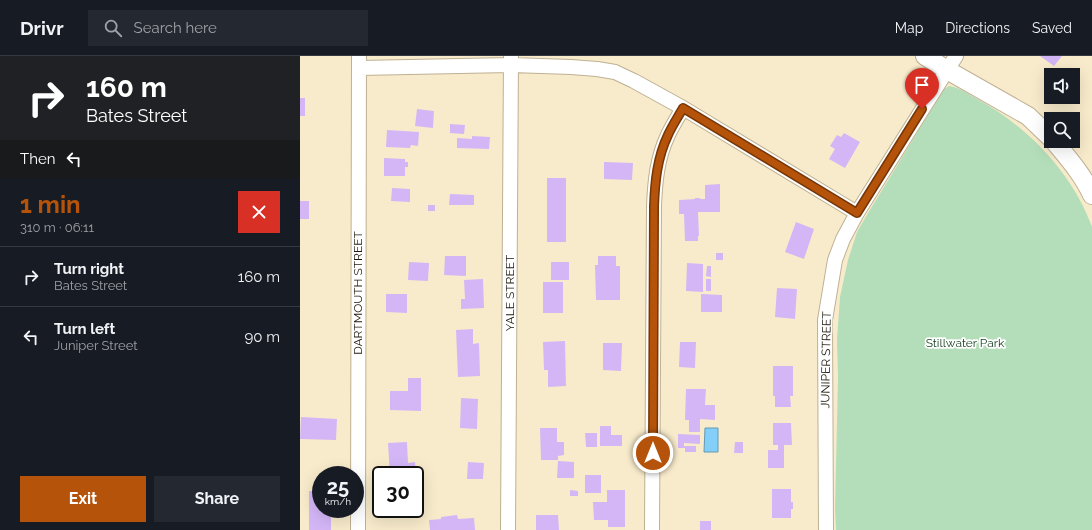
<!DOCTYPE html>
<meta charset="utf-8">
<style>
body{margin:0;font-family:Raleway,sans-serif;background:#242831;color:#f1f3f6;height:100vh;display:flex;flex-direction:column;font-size:15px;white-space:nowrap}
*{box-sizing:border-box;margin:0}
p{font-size:13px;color:#9ea1a6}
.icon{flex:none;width:22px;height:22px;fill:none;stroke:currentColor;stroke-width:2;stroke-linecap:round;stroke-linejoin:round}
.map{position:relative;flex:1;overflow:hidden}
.details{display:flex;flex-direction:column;background:#171b24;width:300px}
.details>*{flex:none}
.guide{background:#202124;color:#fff;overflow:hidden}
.tools{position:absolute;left:744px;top:12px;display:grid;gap:8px}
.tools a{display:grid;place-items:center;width:36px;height:36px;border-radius:0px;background:#171b24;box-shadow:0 4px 16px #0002;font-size:20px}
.speed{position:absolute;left:12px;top:410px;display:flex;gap:8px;font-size:20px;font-weight:700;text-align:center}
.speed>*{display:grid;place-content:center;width:52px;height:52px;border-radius:50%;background:#171b24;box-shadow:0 4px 16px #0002;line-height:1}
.speed small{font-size:10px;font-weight:400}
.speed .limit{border:2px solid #111;border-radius:6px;background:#fff;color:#111}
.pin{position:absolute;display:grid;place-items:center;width:34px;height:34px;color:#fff;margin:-41px -17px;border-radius:50% 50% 50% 0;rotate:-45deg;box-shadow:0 0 4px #0007}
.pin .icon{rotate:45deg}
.me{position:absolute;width:44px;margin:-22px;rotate:0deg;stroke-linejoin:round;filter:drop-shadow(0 0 3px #0008)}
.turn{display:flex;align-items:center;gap:14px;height:84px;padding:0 20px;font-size:18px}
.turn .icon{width:52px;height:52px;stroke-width:2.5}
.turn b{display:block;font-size:28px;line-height:34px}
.then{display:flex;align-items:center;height:38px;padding:0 20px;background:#0003;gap:8px;font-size:15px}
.round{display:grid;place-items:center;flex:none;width:42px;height:42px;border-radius:0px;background:#242831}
.summary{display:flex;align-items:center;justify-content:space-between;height:68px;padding:0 20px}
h1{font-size:24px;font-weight:700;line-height:30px;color:#b45309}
.primary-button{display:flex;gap:8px;margin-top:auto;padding:8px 20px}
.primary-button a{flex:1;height:46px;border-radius:0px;background:#b45309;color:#fff;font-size:16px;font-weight:700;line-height:46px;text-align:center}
.primary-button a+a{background:#242831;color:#f1f3f6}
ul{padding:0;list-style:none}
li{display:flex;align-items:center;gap:12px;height:60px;padding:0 20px;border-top:1px solid #363941}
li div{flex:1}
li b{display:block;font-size:15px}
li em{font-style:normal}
header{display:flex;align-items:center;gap:24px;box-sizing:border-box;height:56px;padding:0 20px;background:#171b24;border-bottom:1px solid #363941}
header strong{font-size:19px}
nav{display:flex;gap:22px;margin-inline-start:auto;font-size:14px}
.search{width:280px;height:36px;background:#242831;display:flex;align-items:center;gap:10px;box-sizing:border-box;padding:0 14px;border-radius:0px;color:#9ea1a6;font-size:15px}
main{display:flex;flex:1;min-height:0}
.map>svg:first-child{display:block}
.green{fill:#b4deb9}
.water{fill:#83cff9;stroke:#6498b2}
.building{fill:#d4b6f7}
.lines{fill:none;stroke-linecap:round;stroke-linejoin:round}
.minor-casing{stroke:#beb193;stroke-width:16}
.tertiary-casing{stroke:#beb193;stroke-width:20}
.minor{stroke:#fff;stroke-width:14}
.tertiary{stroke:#fff;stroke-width:18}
.route-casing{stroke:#753606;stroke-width:10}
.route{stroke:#b45309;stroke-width:7}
.labels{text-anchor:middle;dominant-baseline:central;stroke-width:3.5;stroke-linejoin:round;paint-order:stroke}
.street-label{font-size:12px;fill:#1d180c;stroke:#fff}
.park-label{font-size:12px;fill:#133f1e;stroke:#fff}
</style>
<header>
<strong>Drivr</strong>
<div class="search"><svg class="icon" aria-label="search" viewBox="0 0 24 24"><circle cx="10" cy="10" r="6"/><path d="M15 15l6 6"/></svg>Search here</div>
<nav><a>Map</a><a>Directions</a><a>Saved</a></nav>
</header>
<main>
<section class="details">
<div class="guide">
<div class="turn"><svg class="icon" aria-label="right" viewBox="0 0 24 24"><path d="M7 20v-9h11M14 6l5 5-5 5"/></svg><div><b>160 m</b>Bates Street</div></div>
<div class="then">Then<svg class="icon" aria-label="left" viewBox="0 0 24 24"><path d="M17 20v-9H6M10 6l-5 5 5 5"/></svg></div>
</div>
<div class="summary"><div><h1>1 min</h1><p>310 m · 06:11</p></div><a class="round" style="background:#d93025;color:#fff"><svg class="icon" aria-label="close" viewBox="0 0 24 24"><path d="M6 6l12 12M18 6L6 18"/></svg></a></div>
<ul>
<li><svg class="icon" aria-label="right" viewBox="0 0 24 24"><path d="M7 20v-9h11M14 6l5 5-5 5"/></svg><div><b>Turn right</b><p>Bates Street</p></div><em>160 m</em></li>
<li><svg class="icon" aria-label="left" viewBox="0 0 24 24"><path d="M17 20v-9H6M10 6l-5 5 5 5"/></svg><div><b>Turn left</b><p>Juniper Street</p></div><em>90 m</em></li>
</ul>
<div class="primary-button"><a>Exit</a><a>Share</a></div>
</section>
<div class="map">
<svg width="792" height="474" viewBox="0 0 792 474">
<rect width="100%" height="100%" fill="#f8ebcb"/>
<!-- green -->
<path class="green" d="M649 30C659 31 668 38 677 43 726 69 773 117 792 171V474H536L535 452 538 322 537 284 540 241 548 204 557 176 568 157 644 33Z"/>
<!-- water -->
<path class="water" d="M405 372H418V396H404Z"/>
<!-- building -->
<path class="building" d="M740 0H762L754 10Z
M0 42H5V60H0Z
M117 53 134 55 133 72 115 70Z
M150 68 165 69 164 78 150 77Z
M87 74 119 76 118 90 111 89 110 92 86 91Z
M544 77 560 86 545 112 529 103 535 93 530 90 537 79 541 81Z
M172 80 190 81 189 93 157 92V82L172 83Z
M84 102 105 103V106H108V111H105V120H84Z
M304 106 333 107 332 124 304 123Z
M247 122H266V186H247Z
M420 128V156H398L399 180H398V185H385L384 158H379V144L395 143V142H400V143H405V129Z
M92 132 110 133V146L91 145Z
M150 138 174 139V149H149Z
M0 145H9V163H0Z
M128 149H135V155H128Z
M496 166 514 173 504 203 485 196Z
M416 197H423V204H416Z
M145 200H166V220L144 219Z
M298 200H316V210H320V244H296L295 209H298Z
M109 206 129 207 128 225 108 224Z
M251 206H269V224H251Z
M387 207 403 208V236L386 235Z
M407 210H411V221L406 220Z
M183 223 184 252 161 253V243H165L164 224Z
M406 223H411V235H406Z
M243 226H263V257H243Z
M477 232 497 233 495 263 475 261Z
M86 238H107V257L86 256Z
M401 238 422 239V256H401Z
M173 273V288L179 287 180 320 158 321 156 274Z
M265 285 266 330 248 331V314H244L243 286Z
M380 286H396L395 312 379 311Z
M303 287H322L321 315 303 314Z
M473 310H493V340H490L491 351H475V340H473Z
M108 322H121V355L90 354V335H108Z
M386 333H406L405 349H415V364L400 363V376H389V364H385Z
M161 342 178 343 177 373 160 372Z
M1 361 37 363 36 384 0 383Z
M473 367H491L492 389H484V412H468V394H478V389H473Z
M300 370H311V379H322V390H300Z
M240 372H257V386H264V399L258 400V404H241Z
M285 377H297V391H286Z
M378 378 400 379V388L384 387V390H396V396H385V392H378Z
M107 386 108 407 115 406 116 419H90L88 387Z
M435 386H443V397H434Z
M258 405 274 406V422H257Z
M168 406 184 407 183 423H167Z
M285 419H301V437H285Z
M472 433H491V446H493V453H491V462H472Z
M270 434 278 435V440H270Z
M307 434H325V471H308V464H294L293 446H307Z
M9 435H21V453H31V474H9Z
M157 459 158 463 174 462 175 474H130L129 464 141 463V461Z
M236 459H258L259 474H236Z
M400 465H411V474H400Z"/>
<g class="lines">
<!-- minor casing -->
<g class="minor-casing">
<path id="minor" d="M59 12 211 9 271 11 297 13 315 16 334 25 383 52 557 157
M58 474 59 0
M208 474 211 0
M352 474 354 150C355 126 357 102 368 79 372 70 378 61 383 52
M526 474 525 264 535 204 543 183 557 157 656 0"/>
</g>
<!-- tertiary casing -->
<g class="tertiary-casing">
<path id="tertiary" d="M625 0 647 14 728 60 751 82
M754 85C768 102 783 119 792 139"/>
</g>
<!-- minor -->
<use href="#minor" class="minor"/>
<!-- tertiary -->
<use href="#tertiary" class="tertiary"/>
</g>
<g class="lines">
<!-- route casing -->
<g class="route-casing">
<path id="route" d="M353 397 354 150C355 126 357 102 368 79 372 70 378 61 383 52L557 157 622 53"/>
</g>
<!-- route -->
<use href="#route" class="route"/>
</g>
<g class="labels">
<!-- street labels -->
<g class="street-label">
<text transform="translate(58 237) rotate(-90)">DARTMOUTH STREET</text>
<text transform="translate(210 237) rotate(-90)">YALE STREET</text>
<text transform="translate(526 304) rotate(-89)">JUNIPER STREET</text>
</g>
<!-- park labels -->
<g class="park-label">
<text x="665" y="287">Stillwater Park</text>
</g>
</g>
</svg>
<div class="tools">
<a><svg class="icon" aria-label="sound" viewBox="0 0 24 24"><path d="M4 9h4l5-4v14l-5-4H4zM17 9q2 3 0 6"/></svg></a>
<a><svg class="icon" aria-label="search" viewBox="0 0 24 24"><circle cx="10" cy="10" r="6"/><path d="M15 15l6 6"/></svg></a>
</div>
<div class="speed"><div>25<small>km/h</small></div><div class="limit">30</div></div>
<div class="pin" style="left:622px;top:53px;background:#d93025"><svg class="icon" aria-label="arrive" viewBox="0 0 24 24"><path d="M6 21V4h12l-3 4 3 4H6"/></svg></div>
<svg class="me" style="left:353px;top:397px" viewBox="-20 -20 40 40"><circle r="17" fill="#b45309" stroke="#fff" stroke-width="3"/><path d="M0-11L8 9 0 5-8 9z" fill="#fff"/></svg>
</div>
</main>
